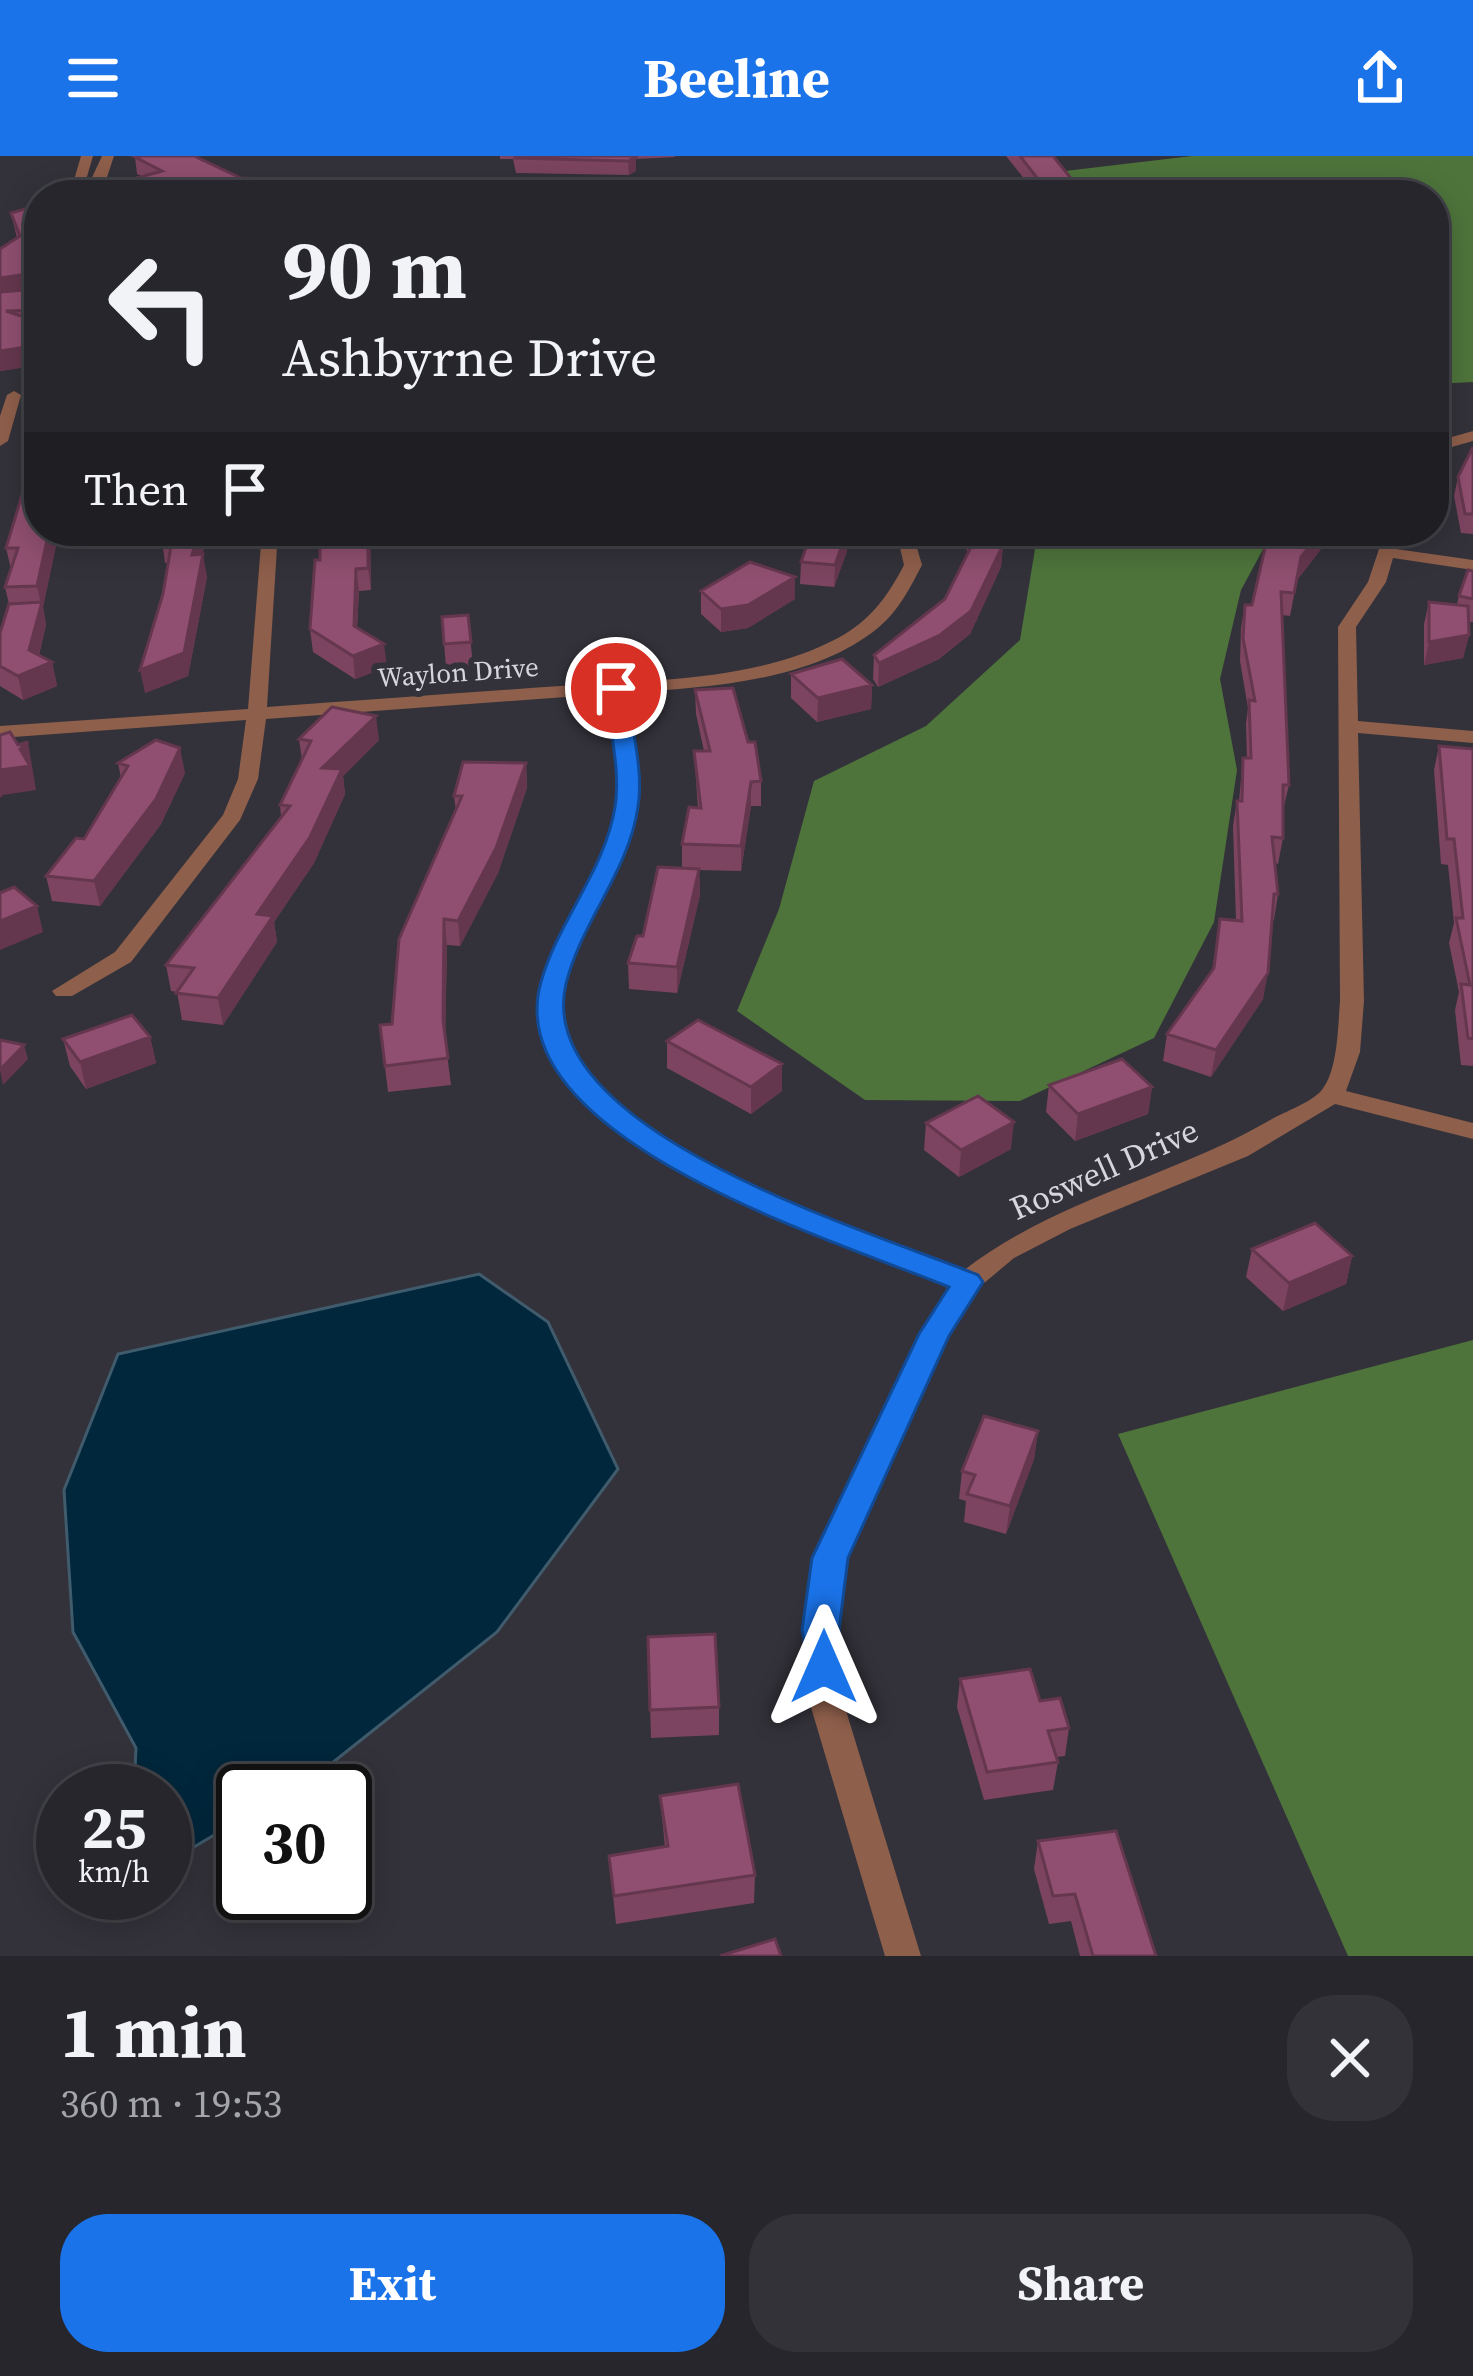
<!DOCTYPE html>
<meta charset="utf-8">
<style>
body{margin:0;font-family:"Source Serif 4",serif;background:#323238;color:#f1f3f6;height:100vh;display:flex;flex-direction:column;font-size:45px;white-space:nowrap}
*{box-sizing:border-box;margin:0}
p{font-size:39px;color:#a4a5a9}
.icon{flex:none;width:66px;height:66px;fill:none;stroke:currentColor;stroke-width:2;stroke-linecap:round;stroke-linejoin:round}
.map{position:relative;height:1800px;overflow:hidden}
.panel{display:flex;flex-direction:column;background:#26262c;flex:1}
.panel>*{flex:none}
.banner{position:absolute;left:24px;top:24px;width:1425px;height:366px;border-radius:48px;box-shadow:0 6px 30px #0003,0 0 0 3px #424348;background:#26262c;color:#f1f3f6;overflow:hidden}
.speed{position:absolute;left:36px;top:1608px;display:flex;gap:24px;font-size:60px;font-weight:700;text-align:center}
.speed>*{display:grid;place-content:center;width:156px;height:156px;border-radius:50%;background:#26262c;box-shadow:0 6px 30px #0003,0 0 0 3px #424348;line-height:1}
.speed small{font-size:30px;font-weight:400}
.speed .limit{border:6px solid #111;border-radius:18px;background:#fff;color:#111}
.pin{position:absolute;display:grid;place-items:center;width:102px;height:102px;color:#fff;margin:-51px;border:6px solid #fff;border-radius:50%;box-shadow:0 3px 12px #0007}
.me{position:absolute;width:132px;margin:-66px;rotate:0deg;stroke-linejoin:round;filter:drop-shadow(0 0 9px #0008)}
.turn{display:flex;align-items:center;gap:42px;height:252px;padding:0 60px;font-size:54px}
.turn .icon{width:156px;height:156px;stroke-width:2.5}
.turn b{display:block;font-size:84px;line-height:102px}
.then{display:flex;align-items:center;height:114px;padding:0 60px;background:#0003;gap:24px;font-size:45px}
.round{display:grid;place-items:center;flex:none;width:126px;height:126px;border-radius:48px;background:#323238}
.overview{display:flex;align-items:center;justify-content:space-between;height:204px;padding:0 60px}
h1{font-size:72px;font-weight:700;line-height:90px}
.primary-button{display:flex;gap:24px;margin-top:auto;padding:24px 60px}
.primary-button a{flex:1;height:138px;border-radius:48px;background:#1a73e8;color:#fff;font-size:48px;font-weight:700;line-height:138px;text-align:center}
.primary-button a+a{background:#323238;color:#f1f3f6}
header{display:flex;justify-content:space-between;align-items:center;height:156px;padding:0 60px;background:#1a73e8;color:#fff;font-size:54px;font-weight:700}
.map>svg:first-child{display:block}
.forest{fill:#4e743b}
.water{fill:#00273c;stroke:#405b6c;stroke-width:3}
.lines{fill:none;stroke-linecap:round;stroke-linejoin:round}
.minor{fill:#8e5f4b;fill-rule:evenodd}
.wall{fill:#7c4460}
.shaded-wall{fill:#65374e}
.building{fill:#904f70;stroke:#65374e;stroke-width:3}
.route{fill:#1a73e8;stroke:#114b97;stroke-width:3}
.labels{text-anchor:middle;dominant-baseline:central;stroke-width:12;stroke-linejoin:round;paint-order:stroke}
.far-street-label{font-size:27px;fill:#d5d5db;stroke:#33323a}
.street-label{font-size:33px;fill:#d5d5db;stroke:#33323a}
</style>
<header><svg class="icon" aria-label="menu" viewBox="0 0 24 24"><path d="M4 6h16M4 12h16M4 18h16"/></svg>Beeline<svg class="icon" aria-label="share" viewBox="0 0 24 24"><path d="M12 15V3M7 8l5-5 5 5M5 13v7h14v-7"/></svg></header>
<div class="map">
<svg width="1473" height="1800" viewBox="0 0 1473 1800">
<rect width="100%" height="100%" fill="#33323a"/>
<!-- forest -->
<path class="forest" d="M1192 0H1473V226L1434 228V39H1087L1065 15Z
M432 26 906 30 912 39H433Z
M1038 375H1273L1241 434 1220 523 1237 614 1214 766 1154 882 1020 945 865 944 737 855 779 753 814 625 926 570 1020 484Z
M1473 1184V1800H1348L1118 1278Z"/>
<!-- water -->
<path class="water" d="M479 1118 548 1166 618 1313 497 1476 322 1615 289 1635H243V1662L165 1708V1635H134L136 1592 73 1476 64 1334 118 1198Z"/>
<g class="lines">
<!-- minor -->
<path class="minor" d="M81 0H93L86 24 89 28 102 0H114L106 24 91 39H78L82 35 74 24Z
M14 235 21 239 8 285 0 290V260L7 239Z
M1473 275V285L1434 296V286Z
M262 375H278L267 551C365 544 462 537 560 530 651 524 755 526 838 482 870 465 888 440 904 409L896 375H912L922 409C910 432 899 454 879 471 813 526 708 531 626 537 637 609 646 655 612 723 596 755 575 787 567 823 532 976 855 1075 963 1115 1055 1043 1173 1021 1272 963 1286 955 1310 947 1321 935 1338 916 1338 869 1340 845L1338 471 1368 426 1385 375H1401L1396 393 1473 404V414L1393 402 1386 426 1356 471 1358 565 1473 575V587L1358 577 1364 845 1360 896 1346 935 1473 967V983L1335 948 1248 1000 1070 1073 1014 1102 977 1133 948 1179 846 1401 836 1473 844 1548 921 1800H885L810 1548 804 1473 814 1401 921 1178 951 1130C837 1088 507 985 544 823 552 788 574 756 590 724 625 657 618 611 607 538L266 563 258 623 240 664 131 806 72 840H56L52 835 115 796 223 659 238 623 246 564 0 582V570L248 553Z"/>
</g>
<!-- wall -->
<path class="wall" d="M500 0H675V1L636 3V15L629 19 516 17 513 3H500Z
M1006 0H1053L1074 26 1073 39H1037Z
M135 1 241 22 365 35V39H75L142 20 137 18Z
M39 49V209L0 215 17 82 11 57Z
M39 277V313H37L32 292Z
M1473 291V378L1461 377 1454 340 1458 321Z
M39 375H59L43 451 46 469 39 499 52 506 57 530 23 544 0 530V477L9 448 5 431 11 413 6 392Z
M164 375H209L202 398 207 421 188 520 145 537 169 406 165 407 162 384Z
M370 375 371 434 359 435 357 472 387 511 355 523 313 496 310 473 320 404Z
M805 375H847V395L834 431 800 428 801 406 805 394Z
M958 375H1000L1003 389 1001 411 970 478 939 503 878 531 873 523 874 499 945 443 968 397Z
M1269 375H1326L1321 393 1297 424 1290 460 1282 459 1289 629 1283 654V682L1278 708 1275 707 1278 738 1274 764H1272L1263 843 1211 921 1163 905 1167 878 1212 815 1220 763 1236 765 1233 670 1237 645H1239L1243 602H1247L1246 568 1248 552 1240 505 1241 472 1245 449H1252Z
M1473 415V466H1468L1469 479 1463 502 1424 509V468L1429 446 1457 448 1459 440Z
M795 421V443L748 472 721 476 701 458V435Z
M468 459 473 510 446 512 442 461Z
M791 518 872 529 871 553 817 566 791 542Z
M695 534 748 586 761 625V650H751L741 715 699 714 700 739 677 837 629 833 628 807 682 712V688L698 652 694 595H704L696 558Z
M299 583 379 584 343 620 345 638 314 707 274 766 277 786 223 869 182 864 177 836 171 835 166 809 281 660 280 649 302 604Z
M1439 590 1473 593V910L1461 909 1455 854 1459 836 1449 787 1454 767 1448 709 1441 708 1434 614Z
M118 607 185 617 161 668 100 750 52 745 46 720 84 683 121 622Z
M526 607 527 632 498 717 460 790 447 789 445 882 451 929 388 936 380 869 392 868 456 655 454 640Z
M150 881 156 907 86 933 70 910 63 883Z
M667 885 782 935 751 958 667 912Z
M1049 929 1152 931 1148 958 1075 985 1046 956Z
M926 967 1011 993 959 1021 924 994Z
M1252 1093 1352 1100 1346 1128 1283 1155 1246 1121Z
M1038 1275 1034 1303 1006 1378 964 1366 966 1345 959 1343 962 1315Z
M648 1481 719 1551V1579L651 1582Z
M960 1523 1040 1545 1069 1572 1065 1600 1056 1601 1058 1606 1053 1634 984 1644 957 1551Z
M660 1640 755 1719 754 1747 616 1768 609 1700 665 1691Z
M1038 1685 1156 1800H1080L1071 1765 1049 1768 1034 1713Z"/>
<!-- shaded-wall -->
<path class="shaded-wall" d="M636 1V15L629 19 628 5Z
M35 117 39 136 0 141V122Z
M39 189V209L0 215V195Z
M49 375H59L43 451 46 469 35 513 52 506 57 530 23 544 18 520 29 494 41 448 37 430Z
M199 375H209L196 421 192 399Z
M368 375H370L371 434 368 412Z
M847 375V395L834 431 835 409Z
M1322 375H1326L1321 393 1297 424 1290 460 1301 401Z
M1003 389 1001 411 970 478 939 503 878 531 879 507Z
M203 398 207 421 188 520 145 537 140 514Z
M356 413 359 435 356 492 354 470Z
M795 421V443L748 472 721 476V453Z
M1469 479 1463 502 1424 509 1429 486Z
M384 488 387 511 355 523 353 500Z
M872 529 871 553 817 566 818 542Z
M376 560 379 584 343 620 345 638 314 707 274 766 277 786 223 869 218 842 322 612Z
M28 586 36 634 3 639 0 642V614Z
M180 592 185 617 161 668 100 750 94 725Z
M526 607 527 632 498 717 460 790 458 765Z
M751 626V650L741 715V690Z
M699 713 700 739 677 837V811Z
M37 750 43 776 0 794V765Z
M444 763 447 789 445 890 443 864Z
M1268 817 1263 843 1211 921 1216 894Z
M150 881 156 907 86 933 80 906Z
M24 889 28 903 3 929 0 914Z
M782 908V935L751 958V931Z
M1152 931 1148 958 1075 985 1078 958Z
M1014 966 1011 993 959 1021 961 994Z
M1352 1100 1346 1128 1283 1155 1289 1127Z
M1038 1275 1034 1303 1006 1378 1010 1350Z"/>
<!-- building -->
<path class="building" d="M142 0H194L241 22 304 24 298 28 365 35 352 39H75L162 15 135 1Z
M515 0H635L636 1 628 5 515 2Z
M1020 0H1053L1074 26 1041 27Z
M39 49V154L6 155 39 166V189L0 195V136L39 133 35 117 0 122V93L20 80 11 57Z
M39 277V292H32Z
M1473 291V358H1465L1458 321Z
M22 339H39V375H49L37 430 5 431 18 392H6Z
M164 375H199L192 399 203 398 184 497 140 514 163 438 172 384H162Z
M320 375H368V412L356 413 354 470 384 488 353 500 310 473 315 404H320Z
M806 375H847L835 409 801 406 809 383Z
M970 375H1000L1003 389 971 455 940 479 879 507 874 499 945 443 974 385Z
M1269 375H1322L1301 401 1294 437 1281 436 1289 629H1283V682L1272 681 1278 738H1274L1268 817 1216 894 1167 878 1214 812 1220 763 1242 765 1237 645H1242L1243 602H1251L1249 544 1255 545 1243 482 1245 449H1252Z
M750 406 795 421 748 449 721 453 701 435Z
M1468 414 1473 415V443L1459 440Z
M42 446 29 494 52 506 18 520 0 510V477L9 448Z
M1429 446 1468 450 1469 479 1429 486Z
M468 459 471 486 444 488 442 461Z
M842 503 872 529 818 542 791 518Z
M733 532 748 586H755L761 625 751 626 741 690 682 688 689 651 701 652 694 595H710L695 534Z
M332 551 376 560 322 612 342 613 310 681 257 758 273 760 218 842 176 837 194 812 166 809 290 650 280 649 311 585 299 583Z
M10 576 18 589 28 586 20 593 30 610 0 614V579Z
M156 584 180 592 156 643 94 725 46 720 76 682 84 683 128 610 118 607Z
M1439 590 1473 593V883L1468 882 1461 828 1470 829 1456 762H1463L1454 683H1447Z
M463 606 526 607 496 692 458 765 444 763 443 864 448 902 385 910 380 869 392 868 399 783 462 640H454Z
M658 711 699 713 677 811 628 807 637 780H643Z
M14 731 37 750 0 765V737Z
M132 859 150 881 80 906 63 883Z
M698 864 782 908 751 931 667 885Z
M0 884 24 889 0 914Z
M1122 903 1152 931 1078 958 1049 929Z
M978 940 1014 966 961 994 926 967Z
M1315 1067 1352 1100 1289 1127 1252 1093Z
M984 1260 1038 1275 1010 1350 967 1338 975 1319 962 1315Z
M715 1478 719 1551 650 1554 648 1481Z
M1030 1513 1040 1545 1060 1542 1069 1572 1048 1575 1058 1606 987 1616 960 1523Z
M738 1628 755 1719 614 1740 609 1700 668 1690 660 1640Z
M1116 1675 1156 1800H1093L1075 1738 1053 1740 1038 1685Z
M775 1783 781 1800H720Z"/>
<!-- route -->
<path class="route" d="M616 526 627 532C631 569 644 615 638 651 629 715 581 766 566 828 531 976 874 1076 978 1119L983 1126 949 1180 848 1402 839 1474 842 1511 837 1522 824 1526 811 1522 802 1474 812 1402 919 1178 949 1131C843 1087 496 983 541 826 558 765 605 714 615 651 621 615 609 569 605 532Z"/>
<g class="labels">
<!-- far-street labels -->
<g class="far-street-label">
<text transform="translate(458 516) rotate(-4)">Waylon Drive</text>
</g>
<!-- street labels -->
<g class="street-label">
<text transform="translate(1104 1013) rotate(-24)">Roswell Drive</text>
</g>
</g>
</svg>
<div class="speed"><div>25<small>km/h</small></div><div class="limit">30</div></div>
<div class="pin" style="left:616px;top:532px;background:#d93025"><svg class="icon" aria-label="arrive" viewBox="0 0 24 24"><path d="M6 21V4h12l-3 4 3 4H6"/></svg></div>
<svg class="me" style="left:824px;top:1511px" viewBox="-20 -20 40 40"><path d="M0-17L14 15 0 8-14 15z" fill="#1a73e8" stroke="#fff" stroke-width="4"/></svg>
<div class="banner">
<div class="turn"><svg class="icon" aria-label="left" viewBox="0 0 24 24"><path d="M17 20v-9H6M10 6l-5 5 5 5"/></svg><div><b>90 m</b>Ashbyrne Drive</div></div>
<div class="then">Then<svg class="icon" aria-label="arrive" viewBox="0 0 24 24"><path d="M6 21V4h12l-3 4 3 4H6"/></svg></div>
</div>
</div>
<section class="panel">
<div class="overview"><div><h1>1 min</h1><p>360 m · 19:53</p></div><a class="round"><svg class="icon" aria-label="close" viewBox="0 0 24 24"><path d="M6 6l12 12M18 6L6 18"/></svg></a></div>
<div class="primary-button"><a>Exit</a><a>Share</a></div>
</section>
